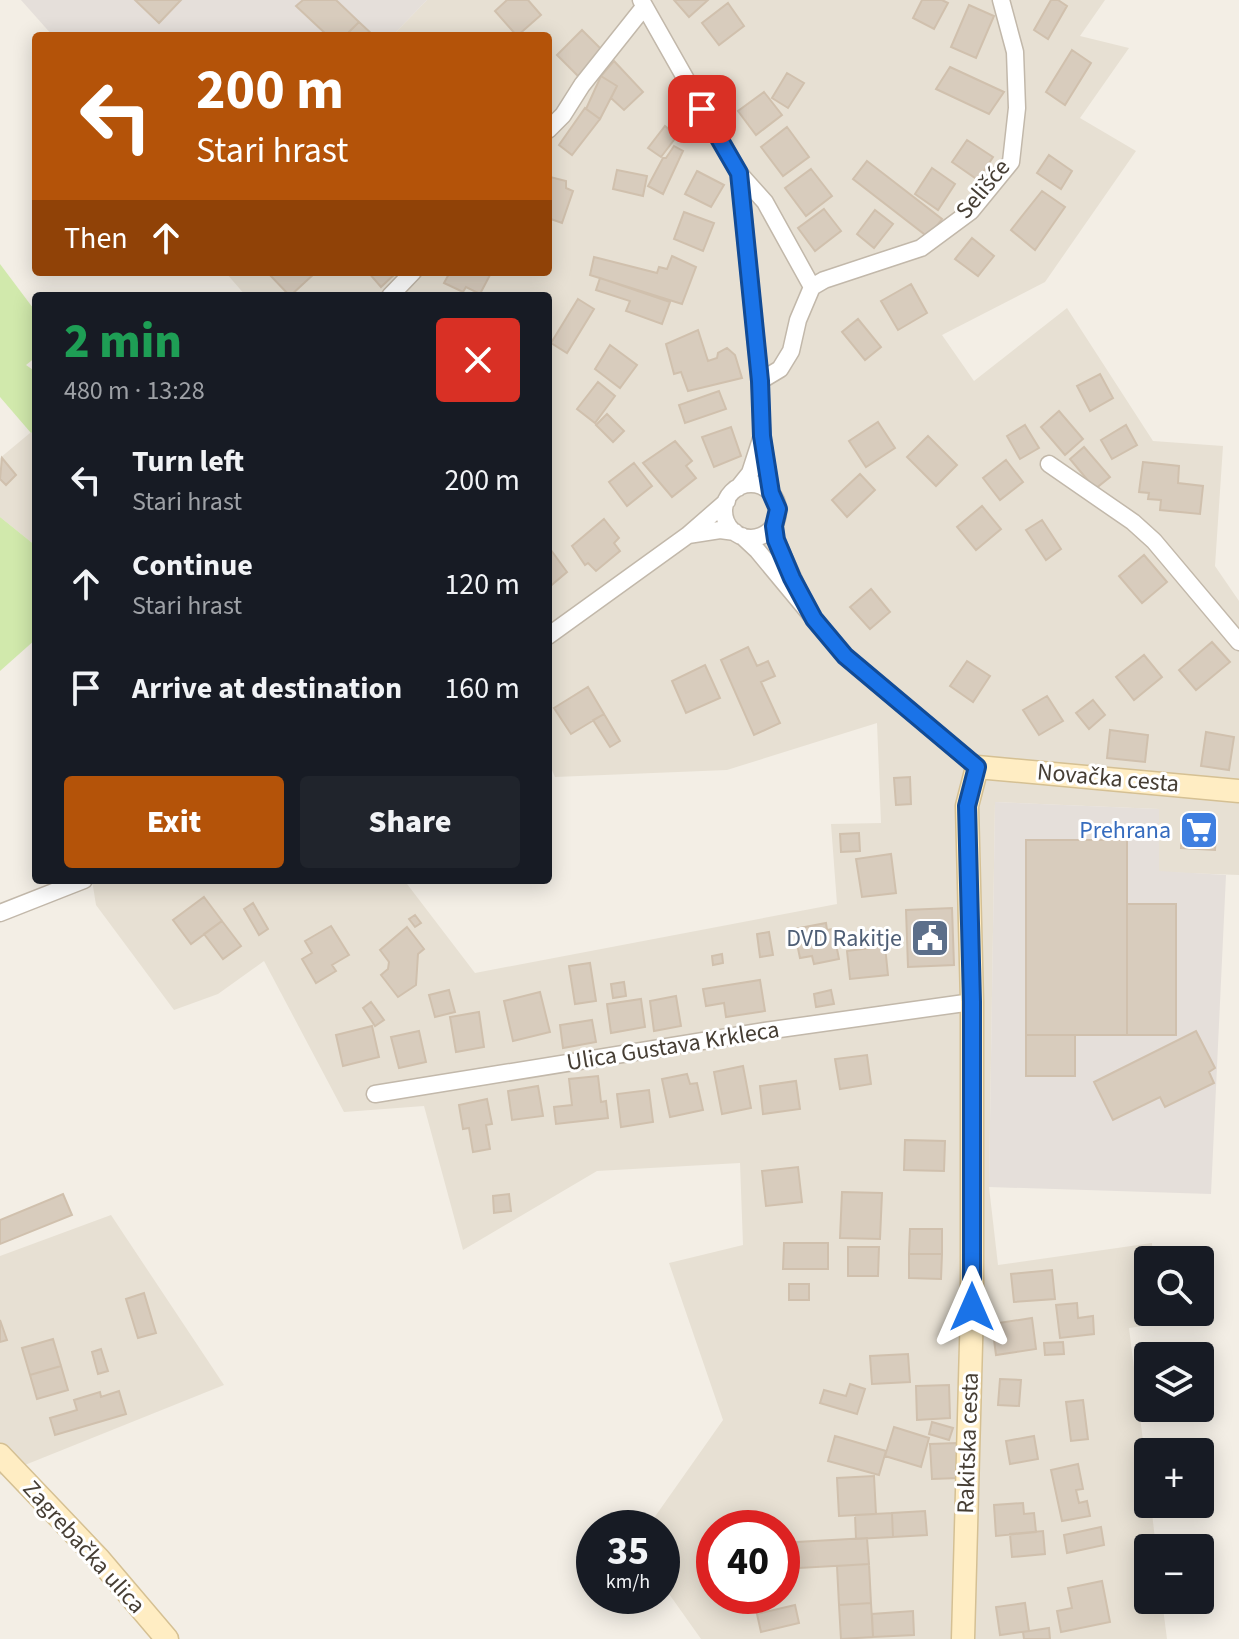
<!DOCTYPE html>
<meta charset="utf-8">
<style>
body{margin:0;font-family:"Source Sans 3",sans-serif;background:#20242c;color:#f1f3f6;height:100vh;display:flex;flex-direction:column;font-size:30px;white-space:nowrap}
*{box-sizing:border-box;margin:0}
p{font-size:26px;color:#9ea1a6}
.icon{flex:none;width:44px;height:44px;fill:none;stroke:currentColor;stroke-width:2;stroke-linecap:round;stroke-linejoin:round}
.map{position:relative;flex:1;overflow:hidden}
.sheet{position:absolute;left:32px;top:292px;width:520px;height:592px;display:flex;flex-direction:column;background:#171b24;border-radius:8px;box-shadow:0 4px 20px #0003}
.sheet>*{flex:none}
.guide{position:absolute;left:32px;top:32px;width:520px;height:244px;border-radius:8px;box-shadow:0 4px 20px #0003;background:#b45309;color:#fff;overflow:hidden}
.controls{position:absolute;left:1134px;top:1246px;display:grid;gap:16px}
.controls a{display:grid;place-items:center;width:80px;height:80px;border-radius:8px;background:#171b24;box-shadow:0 4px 20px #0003;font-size:40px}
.speed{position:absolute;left:576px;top:1510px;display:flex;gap:16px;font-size:40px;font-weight:700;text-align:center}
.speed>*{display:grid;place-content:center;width:104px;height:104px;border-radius:50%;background:#171b24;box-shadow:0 4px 20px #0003;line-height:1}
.speed small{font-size:20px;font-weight:400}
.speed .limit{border:12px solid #d22;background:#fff;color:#111}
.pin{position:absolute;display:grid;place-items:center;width:68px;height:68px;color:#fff;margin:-34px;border-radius:16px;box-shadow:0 4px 12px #0006}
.me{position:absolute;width:88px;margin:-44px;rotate:0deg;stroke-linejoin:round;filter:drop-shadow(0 0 6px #0008)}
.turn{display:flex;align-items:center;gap:28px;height:168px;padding:0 32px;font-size:36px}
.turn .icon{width:104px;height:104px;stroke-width:2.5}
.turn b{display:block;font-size:56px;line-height:68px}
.then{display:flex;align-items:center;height:76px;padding:0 32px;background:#0003;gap:16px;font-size:30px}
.round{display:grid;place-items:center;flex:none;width:84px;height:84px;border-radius:8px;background:#20242c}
.overview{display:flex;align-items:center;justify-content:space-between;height:136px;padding:0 32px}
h1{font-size:48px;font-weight:800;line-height:60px;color:#1e9e55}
.primary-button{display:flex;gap:16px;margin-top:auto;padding:16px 32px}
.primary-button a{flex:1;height:92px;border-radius:8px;background:#b45309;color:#fff;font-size:32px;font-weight:800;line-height:92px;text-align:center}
.primary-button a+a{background:#20242c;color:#f1f3f6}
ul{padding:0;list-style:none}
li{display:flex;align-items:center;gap:24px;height:104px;padding:0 32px}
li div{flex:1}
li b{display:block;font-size:30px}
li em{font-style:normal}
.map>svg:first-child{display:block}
.residential{fill:#e7e0d3;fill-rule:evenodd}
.industrial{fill:#e5dfda}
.green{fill:#d1e9ac}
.building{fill:#d8ccbd;stroke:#d0c0ad;stroke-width:2}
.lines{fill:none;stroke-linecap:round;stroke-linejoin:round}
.street-casing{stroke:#c2b8aa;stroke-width:19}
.secondary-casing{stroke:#d5c093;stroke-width:25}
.street{stroke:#fff;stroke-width:16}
.secondary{stroke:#ffedc3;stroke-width:22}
.route-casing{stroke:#114b97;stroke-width:20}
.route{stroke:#1a73e8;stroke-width:14}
.labels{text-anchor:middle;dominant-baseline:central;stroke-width:6;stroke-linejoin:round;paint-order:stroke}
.street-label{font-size:24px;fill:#463e34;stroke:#fff}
.shop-label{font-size:24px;fill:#366cbe;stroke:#fff;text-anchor:end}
.service-label{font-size:24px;fill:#4e5e75;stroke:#fff;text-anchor:end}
</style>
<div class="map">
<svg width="1239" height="1639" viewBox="0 0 1239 1639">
<rect width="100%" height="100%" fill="#f3eee5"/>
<!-- residential -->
<path class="residential" d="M427 0H1105L1080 36 1129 48 1080 118 1136 151 1045 282 942 335 974 381 1067 308 1153 441 1223 446 1215 566 1239 601V875L1159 872V809L995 802 989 1187 998 1265 1152 1243 1153 1260H1148V1312H1157V1324L1129 1328 1148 1481V1504H1151L1156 1548H1148V1600H1162L1167 1639H701L662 1584V1528H647L723 1420 669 1263 743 1245 740 1163 597 1171 463 1250 424 1106 344 1112 264 961 218 994 174 1010 96 905 92 880H404L475 973 837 904 831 824 881 823 877 723 727 770 555 777 548 761V296H246L226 273 548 272V36H398L395 33ZM714 1528H782V1596H714Z
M36 428V546L0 517V458Z
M111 1215 224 1385 0 1475V1256Z"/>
<!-- industrial -->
<path class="industrial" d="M21 0H427L395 33 398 36H53Z
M995 802 1159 809V871L1226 875 1211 1194 989 1187Z"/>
<!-- green -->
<path class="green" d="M0 264 36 312V357L26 365 36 372V428L31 433 0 397Z
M0 517 36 546V639L0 671Z"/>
<!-- building -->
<path class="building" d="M135 0H181L159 23Z
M303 0H336L359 22 345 36H328L296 6Z
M507 0H528L541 15 517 36 495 11Z
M674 0H708L689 17Z
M922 0H942L948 3 934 29 913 18Z
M1051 0H1058L1067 6 1048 39 1034 30Z
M728 3 744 26 719 45 702 23Z
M969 5 994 16 976 58 951 47Z
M359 22 374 36H345Z
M582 30 603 51 578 76 557 55Z
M1072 50 1091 63 1065 105 1046 92Z
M614 61 643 92 624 110 611 98 617 86 601 76Z
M950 67 1004 92 989 114 936 89Z
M787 73 804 83 788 108 772 98Z
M601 76 617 86 600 119 586 109Z
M764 92 782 115 756 135 738 111Z
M585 108 600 119 572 155 559 145Z
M665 126 677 136 661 157 648 148Z
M787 127 809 157 783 176 761 147Z
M967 140 993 157 978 180 952 162Z
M674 146 683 151 663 194 648 186 663 158H666Z
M1049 155 1072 171 1061 189 1037 173Z
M867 161 942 219 928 237 853 179Z
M932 168 955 184 938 210 915 194Z
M811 169 832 196 806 216 785 188Z
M617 170 647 176 643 196 613 189Z
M697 171 724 185 711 207 685 194Z
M550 177 566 181V188L573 191 562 223 548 218Z
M1042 191 1065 207 1035 250 1011 230Z
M824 209 841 231 815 251 798 228Z
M875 210 893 224 874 248 857 234Z
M684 212 714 223 703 251 674 239Z
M972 238 994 256 978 276 955 259Z
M672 256 696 267 682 304 590 275 594 257 657 273 659 267 667 269Z
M267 272H314L315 273 290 296Z
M368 272H397L381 287Z
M450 272H488L491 273 480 294 466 287 463 292 444 283Z
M600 278 670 302 662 324 626 311 630 301 596 290Z
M911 284 927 313 898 330 881 301Z
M578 299 594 309 567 353 551 343Z
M858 319 881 347 865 360 842 332Z
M698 330 708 361 717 358 718 353 727 348 735 355 742 378 688 391 681 372 674 374 666 344Z
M610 345 637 365 620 388 595 369Z
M1100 374 1113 398 1090 411 1077 386Z
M598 382 615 396 595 423 577 409Z
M719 391 726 409 685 423 679 405Z
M1059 411 1083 439 1065 455 1041 427Z
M607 414 624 431 613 442 596 425Z
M878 422 895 448 866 467 849 441Z
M1025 425 1039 448 1020 459 1007 436Z
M1126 425 1137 445 1112 459 1101 440Z
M731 427 741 456 714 467 702 437Z
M928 436 957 465 936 486 907 457Z
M675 441 692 461 686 466 696 478 672 497 643 463Z
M1084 447 1110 477 1095 489 1070 459Z
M2 458 16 475 6 485 0 479Z
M1006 460 1023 482 1000 500 983 478Z
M1143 462 1179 466 1178 483 1203 486 1200 514 1160 510 1161 500 1148 499 1149 493 1139 492Z
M634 463 652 486 627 506 609 482Z
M860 474 875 490 847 517 832 500Z
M982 506 1001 529 976 550 957 527Z
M604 519 619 538 614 543 620 551 596 571 588 563 585 565 572 546Z
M1042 520 1061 549 1046 560 1026 530Z
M548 546 567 572 548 588Z
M1144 555 1167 582 1142 603 1119 576Z
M871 589 890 612 870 629 850 607Z
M1212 642 1230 662 1196 690 1179 670Z
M748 647 757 666 768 661 775 676 761 682 780 723 754 735 721 660Z
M1144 655 1162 677 1134 700 1116 677Z
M967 661 990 676 973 702 950 686Z
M705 665 720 698 686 713 672 681Z
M588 687 604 714 571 734 554 708Z
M1047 696 1063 721 1039 735 1023 710Z
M1093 700 1105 715 1089 729 1076 713Z
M604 714 620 741 610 747 593 720Z
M1110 730 1148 735 1145 762 1107 758Z
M1206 732 1234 737 1229 770 1201 766Z
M910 777 911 804 896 805 894 778Z
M1183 818 1217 820 1215 850 1181 848Z
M859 833 860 851 841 852 840 834Z
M1026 840H1127V1035H1026Z
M891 854 896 893 862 897 856 859Z
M204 897 222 921 191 944 173 920Z
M253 903 268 929 259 935 244 909Z
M1127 904H1176V1035H1127Z
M952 908 954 965 908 967 906 910Z
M415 915 421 923 415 927 409 919Z
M222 921 241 946 223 959 204 934Z
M826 923 827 930 833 929 839 959 814 964 812 956 800 958 794 929Z
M331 926 349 955 332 965 336 971 316 983 302 959 312 953 305 941Z
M407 927 424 949 418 954 416 985 398 997 381 975 388 969 389 962 380 950Z
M769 932 773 955 760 957 757 934Z
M885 946 888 975 850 979 847 951Z
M722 954 723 963 713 965 712 956Z
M590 963 596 1001 575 1004 569 966Z
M760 980 765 1011 726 1017 724 1003 706 1006 703 989Z
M624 982 626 996 613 998 611 984Z
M449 990 455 1012 435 1017 429 995Z
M831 990 834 1004 816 1007 814 994Z
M540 992 550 1032 513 1041 504 1001Z
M676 996 681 1026 654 1031 650 1001Z
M641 999 645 1027 611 1033 607 1004Z
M371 1002 384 1020 375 1026 363 1008Z
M479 1012 484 1047 456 1052 450 1017Z
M592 1020 596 1042 563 1048 560 1025Z
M372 1026 379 1057 343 1066 336 1035Z
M419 1031 426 1062 399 1068 391 1037Z
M1196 1031 1215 1068 1209 1072 1214 1083 1165 1107 1160 1097 1113 1120 1094 1082Z
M1026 1035H1075V1076H1026Z
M867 1055 871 1084 840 1089 835 1059Z
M743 1066 751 1108 722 1114 714 1072Z
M687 1074 690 1084 697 1083 703 1110 670 1117 662 1079Z
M598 1076 601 1102 606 1101 608 1118 556 1124 554 1107 572 1105 569 1079Z
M796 1081 800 1109 763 1114 760 1086Z
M538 1086 543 1116 512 1120 508 1091Z
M649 1090 653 1122 621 1127 617 1094Z
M487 1099 492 1124 486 1125 490 1149 473 1152 469 1128 463 1129 459 1105Z
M905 1140 945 1141 944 1171 904 1170Z
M798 1167 802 1202 766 1206 762 1171Z
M842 1192 882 1193 880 1239 840 1238Z
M63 1194 72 1215 0 1244V1220Z
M509 1194 511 1211 494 1213 493 1196Z
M910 1229H942V1254H909Z
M784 1243H828V1269H783Z
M848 1247H879L878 1276H848Z
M909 1254H942L941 1279 909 1278Z
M1052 1270 1055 1299 1014 1302 1011 1274Z
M789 1284H809V1300H789Z
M144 1293 156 1333 138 1338 126 1299Z
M1077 1303 1078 1318 1093 1316 1094 1334 1060 1338 1056 1305Z
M1032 1318 1036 1349 996 1355 992 1324Z
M0 1320 7 1340 0 1342Z
M53 1339 61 1366 30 1375 22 1348Z
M1063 1342 1064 1354 1045 1355 1044 1343Z
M101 1349 108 1371 98 1374 92 1352Z
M908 1354 910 1382 872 1384 870 1356Z
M61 1366 68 1390 37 1399 30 1375Z
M1000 1379 1021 1380 1019 1406 998 1405Z
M850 1384 865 1389 857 1414 820 1403 824 1390 846 1396Z
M949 1385 950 1418 917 1420 916 1386Z
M119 1391 126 1414 55 1435 50 1418 77 1410 74 1400 100 1392 101 1397Z
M1083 1400 1088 1439 1071 1441 1066 1402Z
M932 1422 953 1428 949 1440 929 1434Z
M894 1427 929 1438 921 1467 885 1456Z
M835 1436 886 1451 879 1475 828 1461Z
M1034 1436 1038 1459 1010 1464 1006 1441Z
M957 1443 959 1478 932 1479 930 1444Z
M1078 1464 1083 1489 1076 1490 1079 1503 1087 1501 1090 1516 1062 1521 1051 1470Z
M874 1476 876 1514 839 1516 837 1478Z
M1023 1503 1024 1514 1034 1513 1036 1532 996 1536 994 1505Z
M925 1511 927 1535 893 1537 892 1513Z
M892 1513 893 1537 856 1539 855 1515Z
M1101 1527 1104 1545 1067 1553 1064 1535Z
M1043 1531 1045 1554 1012 1557 1010 1534Z
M867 1538 869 1564 799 1568 797 1542Z
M869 1564 871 1603 839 1605 837 1566Z
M1102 1581 1110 1622 1061 1632 1057 1611 1072 1608 1068 1588Z
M871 1603 873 1637 841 1639 839 1605Z
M1025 1603 1029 1631 1000 1635 996 1607Z
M795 1605 799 1623 761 1632 757 1614Z
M913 1611 914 1635 873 1637 872 1614Z
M1049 1628 1050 1639H1024L1023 1632Z"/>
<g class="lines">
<!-- street casing -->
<g class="street-casing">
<path id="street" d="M641 0 739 173 760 381 762 436
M548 130 563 115 582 85 644 7
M739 173 765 202 812 287
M390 296 413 272
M760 381 780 369 791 351 798 320 812 287 824 280 921 248 971 211 1011 162 1017 108 1015 52 1001 0
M1049 464 1133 522 1154 541 1239 642
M724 511a27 27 0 1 1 54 0a27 27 0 1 1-54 0Z
M738 488 750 473 762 436 771 493
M727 501 688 535 720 530 735 532
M774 526 776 540 798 589
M742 536 757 550 845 656 977 767
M548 636 688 535
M0 913 84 880
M375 1094 765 1031 972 1002"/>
</g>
<!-- secondary casing -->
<g class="secondary-casing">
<path id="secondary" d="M0 1455 99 1559 167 1639
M963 1639 972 1307V1002L967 806 977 767 1239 791"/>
</g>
<!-- street -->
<use href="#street" class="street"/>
<!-- secondary -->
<use href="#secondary" class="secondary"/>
</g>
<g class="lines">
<!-- route casing -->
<g class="route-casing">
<path id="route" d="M702 109 739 173 760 381 762 436 771 493 778 509 774 526 776 540 792 578 814 619 845 656 977 767 967 806 972 1002V1307"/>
</g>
<!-- route -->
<use href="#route" class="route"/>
</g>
<!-- icons -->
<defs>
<g id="supermarket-square" transform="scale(2)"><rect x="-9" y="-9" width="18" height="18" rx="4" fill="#3f7fe0" stroke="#fff"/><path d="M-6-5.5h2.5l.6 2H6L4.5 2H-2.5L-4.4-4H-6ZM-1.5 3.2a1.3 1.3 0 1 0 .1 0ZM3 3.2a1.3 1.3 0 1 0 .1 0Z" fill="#fff"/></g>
<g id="civic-square" transform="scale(2)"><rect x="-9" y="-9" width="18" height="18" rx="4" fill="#5c6f8a" stroke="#fff"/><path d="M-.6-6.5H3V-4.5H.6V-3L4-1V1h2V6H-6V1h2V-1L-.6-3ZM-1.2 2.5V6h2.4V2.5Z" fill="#fff"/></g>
</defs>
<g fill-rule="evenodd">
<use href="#supermarket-square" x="1199" y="830"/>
<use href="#civic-square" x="930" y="938"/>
</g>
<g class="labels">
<!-- street labels -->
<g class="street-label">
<text transform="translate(983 189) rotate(-50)">Selišće</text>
<text transform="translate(1108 778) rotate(5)">Novačka cesta</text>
<text transform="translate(673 1046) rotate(-9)">Ulica Gustava Krkleca</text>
<text transform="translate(968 1443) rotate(-88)">Rakitska cesta</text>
<text transform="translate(84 1547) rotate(48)">Zagrebačka ulica</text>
</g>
<!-- shop labels -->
<g class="shop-label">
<text x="1171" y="830">Prehrana</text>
</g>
<!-- service labels -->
<g class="service-label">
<text x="902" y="938">DVD Rakitje</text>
</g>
</g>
</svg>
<div class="controls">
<a><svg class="icon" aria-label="search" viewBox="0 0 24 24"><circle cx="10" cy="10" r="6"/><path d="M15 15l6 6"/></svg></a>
<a><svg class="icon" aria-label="layers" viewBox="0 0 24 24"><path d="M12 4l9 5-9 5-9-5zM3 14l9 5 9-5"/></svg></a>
<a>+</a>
<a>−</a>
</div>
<div class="speed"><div>35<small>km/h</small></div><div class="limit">40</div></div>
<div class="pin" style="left:702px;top:109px;background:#d93025"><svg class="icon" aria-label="arrive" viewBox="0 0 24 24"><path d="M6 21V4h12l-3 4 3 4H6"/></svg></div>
<svg class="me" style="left:972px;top:1307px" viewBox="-20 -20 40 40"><path d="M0-17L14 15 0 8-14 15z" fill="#1a73e8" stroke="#fff" stroke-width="4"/></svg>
<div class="guide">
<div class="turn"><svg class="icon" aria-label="left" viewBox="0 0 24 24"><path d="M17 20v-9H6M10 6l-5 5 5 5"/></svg><div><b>200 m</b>Stari hrast</div></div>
<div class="then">Then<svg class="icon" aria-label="ahead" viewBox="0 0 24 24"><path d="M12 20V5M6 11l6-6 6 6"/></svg></div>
</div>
<section class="sheet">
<div class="overview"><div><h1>2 min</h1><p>480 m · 13:28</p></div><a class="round" style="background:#d93025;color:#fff"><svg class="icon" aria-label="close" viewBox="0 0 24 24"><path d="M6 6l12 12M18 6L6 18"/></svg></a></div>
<ul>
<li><svg class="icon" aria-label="left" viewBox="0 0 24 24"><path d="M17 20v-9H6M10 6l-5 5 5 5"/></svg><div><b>Turn left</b><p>Stari hrast</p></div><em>200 m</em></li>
<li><svg class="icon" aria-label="ahead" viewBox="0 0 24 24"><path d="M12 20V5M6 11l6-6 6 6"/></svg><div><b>Continue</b><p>Stari hrast</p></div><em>120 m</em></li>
<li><svg class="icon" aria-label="arrive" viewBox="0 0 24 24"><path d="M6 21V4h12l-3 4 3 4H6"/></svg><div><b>Arrive at destination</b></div><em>160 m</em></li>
</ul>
<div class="primary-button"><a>Exit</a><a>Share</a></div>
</section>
</div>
